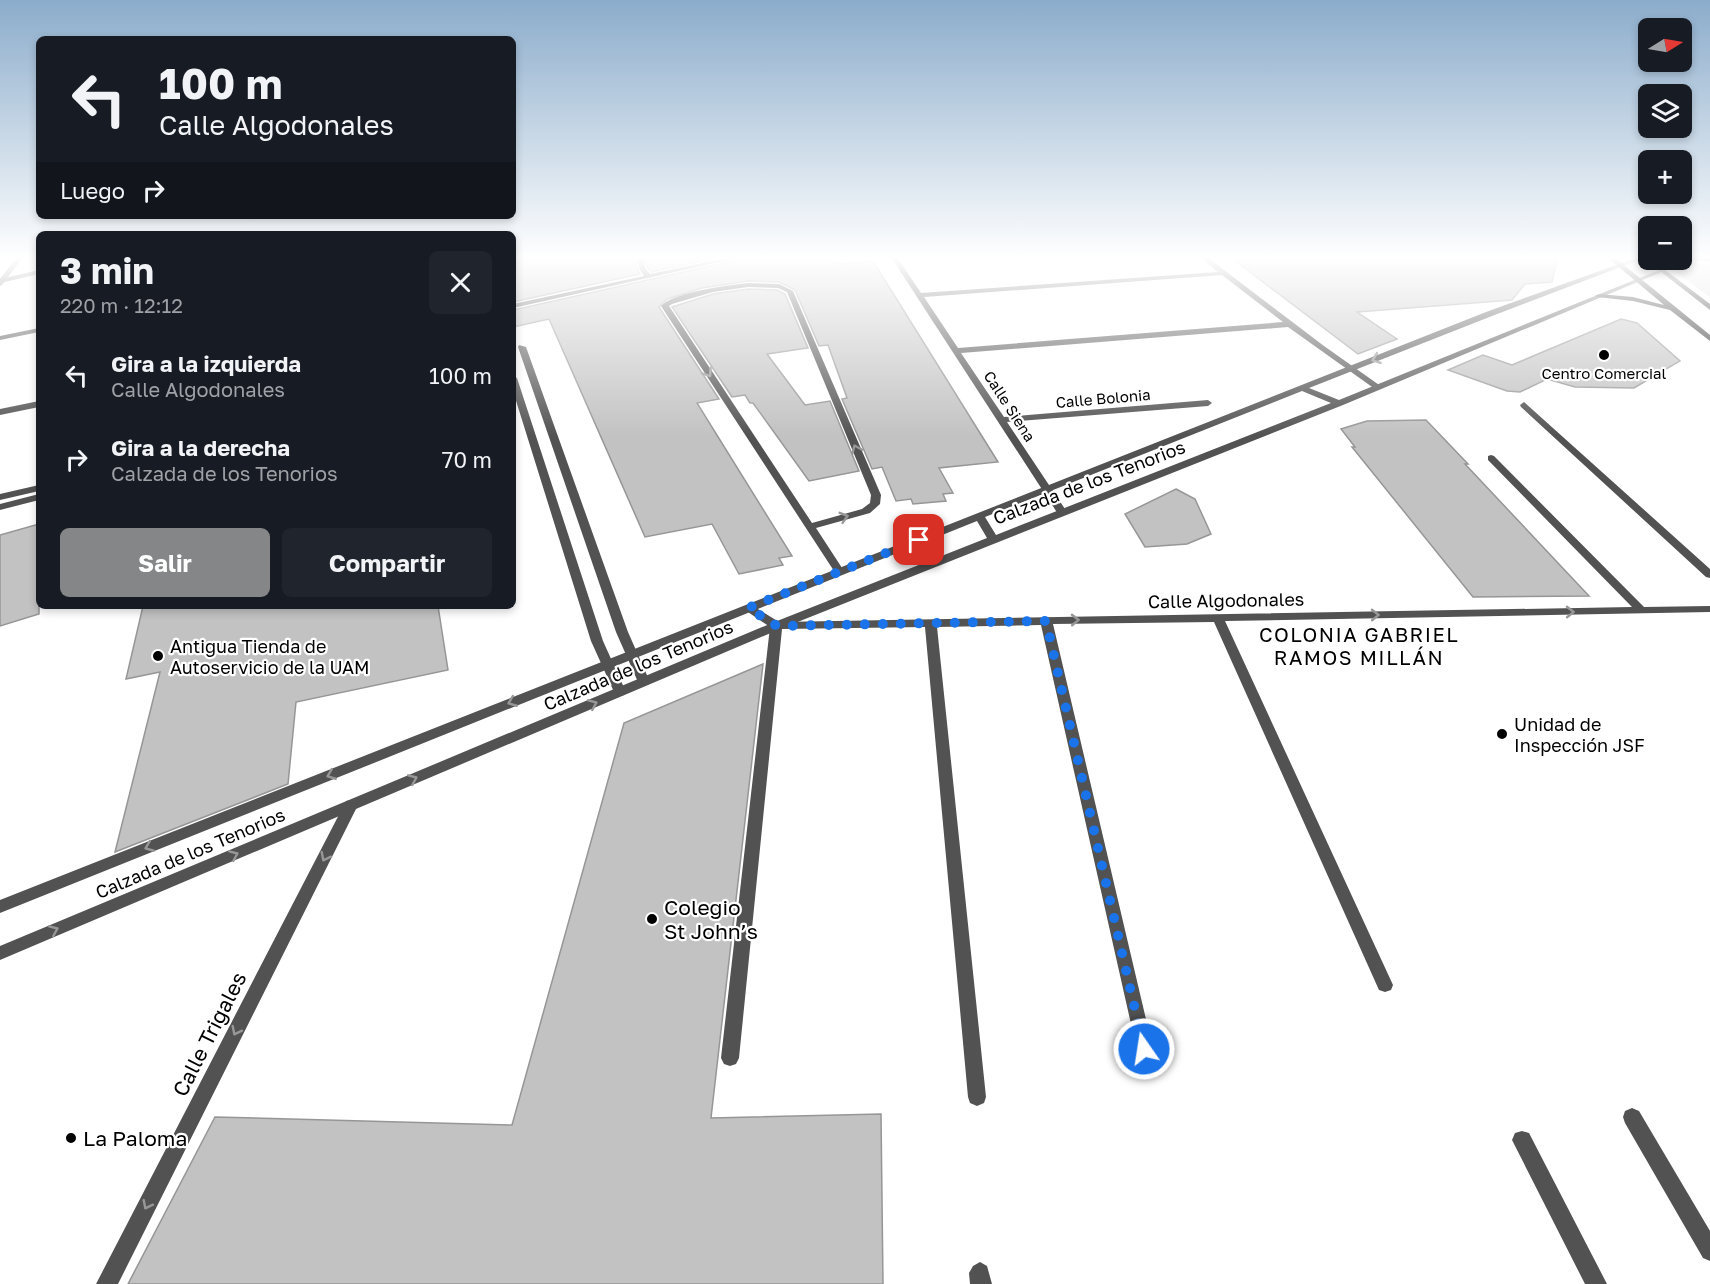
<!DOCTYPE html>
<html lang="es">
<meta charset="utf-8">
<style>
body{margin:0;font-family:"Golos Text",sans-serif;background:#20242c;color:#f1f3f6;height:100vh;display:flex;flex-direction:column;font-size:22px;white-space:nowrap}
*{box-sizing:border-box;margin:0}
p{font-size:20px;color:#9ea1a6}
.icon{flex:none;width:33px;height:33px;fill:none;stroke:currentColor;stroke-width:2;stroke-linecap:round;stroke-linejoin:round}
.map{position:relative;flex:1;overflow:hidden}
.details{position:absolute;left:36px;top:231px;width:480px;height:378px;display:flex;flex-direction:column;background:#171b24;border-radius:9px;box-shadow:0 3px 9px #0003}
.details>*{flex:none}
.banner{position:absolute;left:36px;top:36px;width:480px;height:183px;border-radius:9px;box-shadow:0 3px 9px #0003;background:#171b24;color:#f1f3f6;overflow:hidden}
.needle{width:39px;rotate:79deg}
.fabs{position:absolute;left:1638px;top:18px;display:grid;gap:12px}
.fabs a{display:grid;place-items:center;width:54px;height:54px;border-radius:9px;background:#171b24;box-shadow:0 3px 9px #0003;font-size:30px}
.pin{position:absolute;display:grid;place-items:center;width:51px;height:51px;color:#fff;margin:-26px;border-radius:12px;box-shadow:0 3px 9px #0006}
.me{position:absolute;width:66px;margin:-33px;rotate:347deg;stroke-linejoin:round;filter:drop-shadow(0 0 4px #0008)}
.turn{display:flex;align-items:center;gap:21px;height:126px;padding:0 24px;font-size:27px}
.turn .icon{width:78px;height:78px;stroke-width:2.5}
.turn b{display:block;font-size:42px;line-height:51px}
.then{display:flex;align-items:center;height:57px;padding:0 24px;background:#0003;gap:12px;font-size:22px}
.round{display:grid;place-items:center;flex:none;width:63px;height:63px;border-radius:9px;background:#20242c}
.overview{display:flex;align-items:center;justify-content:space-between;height:102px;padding:0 24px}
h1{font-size:36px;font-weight:700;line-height:45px}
.action{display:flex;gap:12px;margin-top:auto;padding:12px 24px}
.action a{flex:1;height:69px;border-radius:9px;background:#858687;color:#fff;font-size:24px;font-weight:700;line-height:69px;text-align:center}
.action a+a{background:#20242c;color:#f1f3f6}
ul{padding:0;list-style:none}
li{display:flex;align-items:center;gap:18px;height:84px;padding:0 24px}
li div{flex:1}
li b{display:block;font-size:22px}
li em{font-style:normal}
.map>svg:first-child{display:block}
.green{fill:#d9d9d9}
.building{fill:#c2c2c2;stroke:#969696;stroke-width:1.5}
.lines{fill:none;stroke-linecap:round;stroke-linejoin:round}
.minor{fill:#525252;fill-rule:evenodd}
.tertiary{fill:#525252;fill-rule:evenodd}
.secondary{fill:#1f1f1f;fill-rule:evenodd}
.oneway{stroke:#979797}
.route{stroke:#1a73e8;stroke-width:10;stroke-dasharray:0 18}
.poi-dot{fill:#000;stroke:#fff;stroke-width:2}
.labels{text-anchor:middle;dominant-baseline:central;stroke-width:4.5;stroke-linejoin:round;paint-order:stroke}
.far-poi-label{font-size:15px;fill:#000;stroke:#fff}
.far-street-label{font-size:15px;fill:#000;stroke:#fff}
.street-label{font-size:18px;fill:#000;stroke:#fff}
.poi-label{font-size:18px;fill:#000;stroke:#fff;text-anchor:start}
.neighbourhood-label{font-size:20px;letter-spacing:1.5px;fill:#000;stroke:#fff}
.near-poi-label{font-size:21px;fill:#000;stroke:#fff;text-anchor:start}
.near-street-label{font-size:21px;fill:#000;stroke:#fff}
</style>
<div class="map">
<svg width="1710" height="1284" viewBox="0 0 1710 1284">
<rect width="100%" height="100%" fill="#fff"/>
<!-- green -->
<path class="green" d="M1663 263 1710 264V297Z"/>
<!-- building -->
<path class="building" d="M544 257H636L637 268 640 274 513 302V263Z
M646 257H721L651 272 647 267Z
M744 257H828L841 264 873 261 998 462 939 468 953 493 943 494 946 501 913 504 911 499 896 501 882 467 872 469 842 399 847 398 828 345 819 346 795 290 779 282 748 281 702 288 667 299 659 307 719 399 697 403 792 556 779 558 783 565 739 574 712 524 645 537 549 319 513 327V310L742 259Z
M1230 257H1558L1552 282 1525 284 1512 300 1357 312 1397 339 1358 354Z
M748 289 777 290 785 294 808 348 767 354 805 405 830 401 859 471 809 481 753 403H750L745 395 732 397 672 307 713 294Z
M1621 319 1637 323 1680 361 1634 388 1575 387 1547 379 1520 392 1507 391 1448 370 1483 355 1512 365Z
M1426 420 1468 464H1465L1589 596 1473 597 1352 447H1355L1341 429 1367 421Z
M1176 489 1195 499 1211 534 1187 544 1145 547 1125 514Z
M39 524V614L0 626V535Z
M143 606H438L448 670 296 702 288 784 115 852 160 672 126 679Z
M763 664 711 1118 881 1114 883 1284H128L215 1117 512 1125 624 723Z"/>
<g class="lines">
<!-- minor -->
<path class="minor" d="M513 257H530L513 261Z
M638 257H644L645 268 650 274 731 257H742L513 308V304L644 276 639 268Z
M891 257H897L921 293 1218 272 1200 257H1207L1324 346 1382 387 1375 389 1288 327 961 353 1004 417 1208 400 1212 403 1208 406 1007 422 1067 512 1066 514H1058ZM1222 275 1283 322 958 348 924 297Z
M1643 257H1648V259L1644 258Z
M1682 257H1710V261L1682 260H1680Z
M39 270V274L0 283V279Z
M748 283 779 284 793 291 881 495 880 504 870 513 816 528 844 571 843 573H835L834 571 661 306C674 292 729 285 748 283ZM748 287 778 288 787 292 871 495 870 503 862 509 812 523 669 306 672 304 713 292Z
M39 328V332L0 340V336Z
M519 345 526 347 628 632 650 682 648 685H640L638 682 616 632 518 347Z
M513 376 517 378 603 641 626 692 624 695 620 696 614 692 591 641 513 391Z
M39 401V407L0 415V409Z
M1524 402 1710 569V578L1706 577 1521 407 1520 405Z
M1491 455 1494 456 1644 607 1710 606V612L1225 621 1393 985 1391 990 1385 992 1379 990 1214 622 1053 624 1153 1049 1150 1055 1144 1057 1138 1055 1041 625 937 627 986 1097 984 1103 977 1106 970 1103 968 1097 925 627 782 629 739 1058 736 1064 730 1066 724 1064 721 1058 770 627 745 610 743 608 745 606H753L779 622 1632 607 1488 460V456Z
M39 485V491L0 500V494Z
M39 494V500L0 510V504Z
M351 800 356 801 358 805 118 1284H96L344 805 346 801Z
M1632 1108 1639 1111 1710 1231V1261L1703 1258 1625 1123 1623 1117 1625 1111Z
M1522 1131 1529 1133 1607 1284H1585L1512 1140 1515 1133Z
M980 1262 987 1266 992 1284H970L969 1273 973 1266Z"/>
<!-- tertiary -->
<path class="tertiary" d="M17 257H23L2 285 0 286V279Z
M1638 257H1647L1492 316 1309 388 1339 400 1659 270 1664 271 1343 405 780 629 0 960V946L772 623 987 538 977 521 0 913V900L1486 312ZM1302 391 1331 403 996 535 985 517Z"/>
<!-- secondary -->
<path class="secondary" d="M1607 257H1614L1710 335V341L1670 310 1633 301 1597 297 1595 296 1599 294 1633 297 1664 305Z
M1642 257H1648V260H1652L1710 304V310Z"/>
</g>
<!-- one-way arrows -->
<defs><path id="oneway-chevron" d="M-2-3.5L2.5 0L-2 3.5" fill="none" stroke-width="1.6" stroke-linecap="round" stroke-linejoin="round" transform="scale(1.5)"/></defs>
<g class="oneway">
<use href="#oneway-chevron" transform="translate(1376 359) rotate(159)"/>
<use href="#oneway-chevron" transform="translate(708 373) rotate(56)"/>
<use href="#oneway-chevron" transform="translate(856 449) rotate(-113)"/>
<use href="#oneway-chevron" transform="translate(844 517) rotate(-16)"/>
<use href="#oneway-chevron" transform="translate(1570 612) rotate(-1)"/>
<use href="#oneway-chevron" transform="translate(1375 615) rotate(-1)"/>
<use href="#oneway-chevron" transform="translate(1075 620) rotate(-1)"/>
<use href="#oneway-chevron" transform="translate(512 702) rotate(158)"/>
<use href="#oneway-chevron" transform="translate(593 704) rotate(-23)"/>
<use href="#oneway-chevron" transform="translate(331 775) rotate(158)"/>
<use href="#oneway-chevron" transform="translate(413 779) rotate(-23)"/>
<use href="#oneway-chevron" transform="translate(149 847) rotate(158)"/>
<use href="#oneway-chevron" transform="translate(234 855) rotate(-23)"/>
<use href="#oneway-chevron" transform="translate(325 857) rotate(117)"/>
<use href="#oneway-chevron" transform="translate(54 930) rotate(-23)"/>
<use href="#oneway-chevron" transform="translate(236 1031) rotate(117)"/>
<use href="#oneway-chevron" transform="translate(147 1205) rotate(117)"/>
</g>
<!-- sky -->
<linearGradient id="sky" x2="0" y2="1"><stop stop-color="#8baccb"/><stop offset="0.59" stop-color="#fff"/><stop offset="1" stop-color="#fff" stop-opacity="0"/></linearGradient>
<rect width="1710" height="437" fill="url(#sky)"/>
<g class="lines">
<!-- route -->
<path class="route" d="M919 540 748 608 777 626 1046 621 1144 1049"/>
</g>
<!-- markers -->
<g class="poi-dot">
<circle cx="1604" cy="355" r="6"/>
<circle cx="158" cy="656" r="6"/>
<circle cx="1502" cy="734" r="6"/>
<circle cx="652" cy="919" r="6"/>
<circle cx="71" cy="1138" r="6"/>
</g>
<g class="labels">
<!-- far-poi labels -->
<g class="far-poi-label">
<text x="1604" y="373">Centro Comercial</text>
</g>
<!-- far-street labels -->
<g class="far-street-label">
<text transform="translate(1103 398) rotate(-5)">Calle Bolonia</text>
<text transform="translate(1010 406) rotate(57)">Calle Siena</text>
</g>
<!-- street labels -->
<g class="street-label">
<text transform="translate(1089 482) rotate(-21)">Calzada de los Tenorios</text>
<text transform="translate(1226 600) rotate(-1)">Calle Algodonales</text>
<text transform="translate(638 665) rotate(-23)">Calzada de los Tenorios</text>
<text transform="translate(190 853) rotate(-23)">Calzada de los Tenorios</text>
</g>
<!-- poi labels -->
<g class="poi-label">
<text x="170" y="646">Antigua Tienda de<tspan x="170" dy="21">Autoservicio de la UAM</tspan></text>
<text x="1514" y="724">Unidad de<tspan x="1514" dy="21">Inspección JSF</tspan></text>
</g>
<!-- neighbourhood labels -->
<g class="neighbourhood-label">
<text x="1359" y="634">COLONIA GABRIEL<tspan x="1359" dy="23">RAMOS MILLÁN</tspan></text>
</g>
<!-- near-poi labels -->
<g class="near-poi-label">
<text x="664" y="907">Colegio<tspan x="664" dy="24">St John’s</tspan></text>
<text x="83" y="1138">La Paloma</text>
</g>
<!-- near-street labels -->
<g class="near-street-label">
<text transform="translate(209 1034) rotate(-63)">Calle Trigales</text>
</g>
</g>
</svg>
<div class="fabs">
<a><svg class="needle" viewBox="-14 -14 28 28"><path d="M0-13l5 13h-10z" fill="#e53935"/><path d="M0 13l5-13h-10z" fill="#9ea1a6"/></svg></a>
<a><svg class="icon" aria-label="layers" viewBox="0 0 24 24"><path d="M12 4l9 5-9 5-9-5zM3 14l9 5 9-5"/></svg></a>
<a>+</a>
<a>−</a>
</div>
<div class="pin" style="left:919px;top:540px;background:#d93025"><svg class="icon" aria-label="arrive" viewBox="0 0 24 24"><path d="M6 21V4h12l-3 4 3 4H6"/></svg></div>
<svg class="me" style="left:1144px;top:1049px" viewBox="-20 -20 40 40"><circle r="17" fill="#1a73e8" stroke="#fff" stroke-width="3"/><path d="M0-11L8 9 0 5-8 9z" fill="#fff"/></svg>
<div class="banner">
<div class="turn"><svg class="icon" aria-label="left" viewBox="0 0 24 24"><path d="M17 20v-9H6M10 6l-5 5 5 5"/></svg><div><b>100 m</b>Calle Algodonales</div></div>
<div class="then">Luego<svg class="icon" aria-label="right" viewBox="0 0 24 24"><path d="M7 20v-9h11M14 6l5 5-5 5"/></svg></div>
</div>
<section class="details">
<div class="overview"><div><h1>3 min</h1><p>220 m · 12:12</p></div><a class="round"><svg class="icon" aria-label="close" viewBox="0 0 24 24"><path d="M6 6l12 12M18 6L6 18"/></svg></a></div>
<ul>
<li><svg class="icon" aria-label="left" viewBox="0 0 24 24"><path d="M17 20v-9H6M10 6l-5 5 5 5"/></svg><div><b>Gira a la izquierda</b><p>Calle Algodonales</p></div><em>100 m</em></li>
<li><svg class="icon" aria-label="right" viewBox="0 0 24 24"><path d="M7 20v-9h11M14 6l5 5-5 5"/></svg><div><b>Gira a la derecha</b><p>Calzada de los Tenorios</p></div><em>70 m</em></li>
</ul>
<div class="action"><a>Salir</a><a>Compartir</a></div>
</section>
</div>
